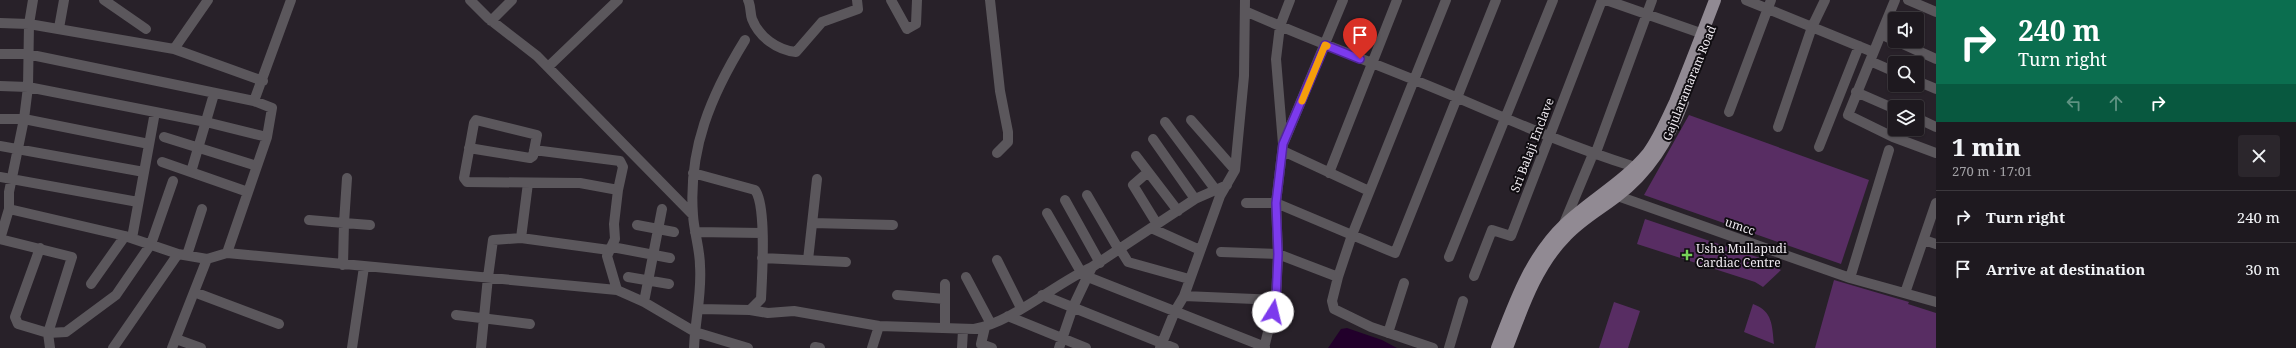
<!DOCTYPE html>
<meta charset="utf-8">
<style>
body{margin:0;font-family:"Noto Serif",serif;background:#2b262c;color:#f1f3f6;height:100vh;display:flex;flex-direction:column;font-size:15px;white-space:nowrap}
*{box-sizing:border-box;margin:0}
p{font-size:13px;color:#a1a0a4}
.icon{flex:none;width:22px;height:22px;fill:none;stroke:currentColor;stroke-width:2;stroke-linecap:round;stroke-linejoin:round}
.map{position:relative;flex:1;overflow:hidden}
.side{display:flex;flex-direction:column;background:#1e191f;width:360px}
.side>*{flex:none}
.banner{background:#0b6e4f;color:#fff;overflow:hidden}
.tools{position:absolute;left:1888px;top:12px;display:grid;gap:8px}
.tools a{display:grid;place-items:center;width:36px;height:36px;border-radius:4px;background:#1e191f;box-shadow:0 1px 3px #0004,0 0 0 1px #3c383d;font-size:20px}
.pin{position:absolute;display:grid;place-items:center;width:34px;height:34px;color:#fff;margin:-41px -17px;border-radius:50% 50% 50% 0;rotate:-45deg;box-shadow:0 0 4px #0007}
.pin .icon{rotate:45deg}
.me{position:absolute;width:44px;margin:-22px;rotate:9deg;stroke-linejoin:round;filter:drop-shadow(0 0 3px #0008)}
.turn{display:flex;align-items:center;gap:14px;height:84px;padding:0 16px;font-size:18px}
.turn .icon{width:52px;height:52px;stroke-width:2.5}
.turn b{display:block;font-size:28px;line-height:34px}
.lanes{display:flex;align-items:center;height:38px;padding:0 16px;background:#0003;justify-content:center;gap:20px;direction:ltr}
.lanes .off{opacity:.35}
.round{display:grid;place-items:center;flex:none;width:42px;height:42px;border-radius:4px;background:#2b262c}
.summary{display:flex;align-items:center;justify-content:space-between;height:68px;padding:0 16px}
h1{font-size:24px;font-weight:800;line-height:30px}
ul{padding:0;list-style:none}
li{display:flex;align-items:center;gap:12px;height:52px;padding:0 16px;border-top:1px solid #3c383d}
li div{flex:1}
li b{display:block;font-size:15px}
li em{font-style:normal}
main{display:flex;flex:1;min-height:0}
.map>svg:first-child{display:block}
.green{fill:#582d63}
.water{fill:#22002b}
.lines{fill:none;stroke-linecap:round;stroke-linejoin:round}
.minor{stroke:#5b575c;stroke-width:10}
.major{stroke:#918a93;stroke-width:12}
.route-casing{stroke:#51269a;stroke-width:10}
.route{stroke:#7c3aed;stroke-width:7}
.slow{stroke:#f59e0b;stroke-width:7}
.poi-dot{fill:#77d259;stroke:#0f0c10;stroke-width:1.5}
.labels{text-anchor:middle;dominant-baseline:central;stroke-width:4;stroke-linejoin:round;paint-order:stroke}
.street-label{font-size:12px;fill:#efeaf0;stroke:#0f0c10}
.poi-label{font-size:12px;fill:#efeaf0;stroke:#0f0c10;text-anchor:start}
</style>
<main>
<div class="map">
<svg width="1936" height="348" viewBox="0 0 1936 348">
<rect width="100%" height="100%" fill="#282129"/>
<!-- green -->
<path class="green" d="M1689 115 1869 180 1841 264 1644 195Z
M1645 219 1760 258 1781 270 1763 287 1755 282 1637 244Z
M1834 280 1909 302 1908 304 1936 313V348H1815Z
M1614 302 1640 311 1628 348H1599Z
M1753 304C1773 311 1772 326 1774 344L1744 332Z"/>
<!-- water -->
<path class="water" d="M1347 328 1382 340 1397 348H1328L1341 329Z"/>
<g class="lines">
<!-- minor -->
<path class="minor" d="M104 0 146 29
M470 0 488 18 537 56 693 215
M748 0C751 6 750 13 752 19 759 37 777 50 796 52L822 22 858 9 857 0
M891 0 907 29 916 24 917 0
M990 0 1000 91 1008 132V142L997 153
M1606 0 1709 36
M1746 0 1873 52
M1908 0 1936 12
M1245 11C1315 42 1388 68 1458 98 1516 123 1574 148 1635 167
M491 21 512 0
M0 23 29 24 174 49 263 81
M59 28 64 0
M1881 34 1895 0
M1895 41 1881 34 1848 115 1893 137 1936 153
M1896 41 1936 59
M174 49 208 0
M0 54H27L254 101 272 108 267 137 227 253
M1870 61 1895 72
M548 67 618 0
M1917 81 1936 89
M0 86 28 87 206 122 267 137
M1856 92 1895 109
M254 101 291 0
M1729 112 1771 0
M1917 118 1936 127
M0 119H24L149 144
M1191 120 1235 170
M1165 122 1215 189
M1778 127 1812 27 1825 0
M164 137 257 166
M1153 139 1195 199
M1284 142 1343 0
M0 146 144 172
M1819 147 1859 46
M469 148 530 158 533 156 537 135 476 120 474 123 464 178 467 182 580 183 618 190 614 224 615 239 607 256 617 290
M534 150 620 161 623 167 618 190
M1283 151 1369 191
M1595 155 1652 0
M1136 156 1178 211
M162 162 248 192
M191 172 214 94
M1148 172 1133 185 1157 224
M693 173 755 190C767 206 762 277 761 299L750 310 699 309
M1329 173 1397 0
M0 177 138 202
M347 178 344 223 370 225
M1612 194 1850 278 1936 302
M1087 195 1119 250
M1065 200 1100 263
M1246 203H1276L1395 253 1496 0
M9 209 125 236 178 254 207 259 227 253 617 290 644 302 695 332 748 348
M1047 213 1081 272
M309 220 344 223 343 265
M812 223 893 225
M637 225 674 232
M1563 226 1593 154
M1151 228 1200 250
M695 232 762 233
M132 238 155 112
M521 238 528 183
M0 239 9 209V192L24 119 28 87 29 24 33 0
M0 239 72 257 48 333 50 348
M1924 240 1936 244
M612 247 670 258
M40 248 15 317 18 324 48 333 66 332 116 295 151 244 173 181
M1120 249 1128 262 1189 279
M1221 252 1278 254 1338 277 1352 235 1446 0
M187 255 202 209
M1449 257 1553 0
M762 258 846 262
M808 260 817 179
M997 260 1021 308
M1474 276 1492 230 1511 236 1602 0
M628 277 669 284
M966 277 991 324
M1088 277 1265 347
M1338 277 1332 301 1334 309 1371 327 1433 348
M1850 278 1889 150
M91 284 125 236
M194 292 279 324
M1905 293 1936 203
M897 295 945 299
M1042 295 1174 348
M1184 296 1276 300 1278 254 1276 203 1283 144 1276 59 1280 26 1290 0
M644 302 662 209
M750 310 768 313 794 311 879 326 974 329C1013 322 1056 283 1092 267
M456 315 530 324
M1008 316 1086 348
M985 327 981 344 992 348
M945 328V284
M1388 333 1404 283
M176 339 201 348
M815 347 820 348
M113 348 178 254
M172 348 207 259
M352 348 364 267
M481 348 488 277 493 240 521 238 609 250
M694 348C695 320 702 294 700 266 700 249 694 232 693 215 688 149 711 95 745 40
M872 348 879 326
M962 348 963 330
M1059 348 1073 307 1092 267 1195 199 1227 185
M1160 348 1175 311 1184 296 1220 196 1235 170 1244 76 1245 0
M1264 348 1276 300
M1449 348 1463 301"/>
<!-- major -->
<path class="major" d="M1497 348C1514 304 1530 257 1565 224 1592 199 1625 181 1648 153 1659 138 1667 119 1675 102 1689 68 1702 34 1715 0
M1507 348C1522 309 1536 266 1566 236 1581 220 1599 210 1616 197 1649 172 1668 141 1683 102"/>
</g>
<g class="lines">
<!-- route casing -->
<g class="route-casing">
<path id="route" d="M1273 312 1276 300 1278 254 1276 203 1283 144 1325 45 1360 59"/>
</g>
<!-- route -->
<use href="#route" class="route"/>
<!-- slow -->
<path class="slow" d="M1302 101 1325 45 1327 46"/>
</g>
<!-- markers -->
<path class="poi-dot" d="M1685 249h4v4h4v4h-4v4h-4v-4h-4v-4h4z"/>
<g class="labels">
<!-- street labels -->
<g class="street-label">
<text transform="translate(1689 83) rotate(-68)">Gajularamaram Road</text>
<text transform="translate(1532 145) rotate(-69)">Sri Balaji Enclave</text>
<text transform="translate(1740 226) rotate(19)">umcc</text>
</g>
<!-- poi labels -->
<g class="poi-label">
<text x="1696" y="248">Usha Mullapudi<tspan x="1696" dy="14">Cardiac Centre</tspan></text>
</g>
</g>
</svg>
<div class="tools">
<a><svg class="icon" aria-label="sound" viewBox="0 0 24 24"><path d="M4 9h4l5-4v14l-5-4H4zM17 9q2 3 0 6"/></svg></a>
<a><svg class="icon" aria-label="search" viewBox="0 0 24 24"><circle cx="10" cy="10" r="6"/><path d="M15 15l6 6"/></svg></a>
<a><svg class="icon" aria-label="layers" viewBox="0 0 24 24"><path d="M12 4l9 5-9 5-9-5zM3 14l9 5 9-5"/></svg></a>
</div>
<div class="pin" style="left:1360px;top:59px;background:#d93025"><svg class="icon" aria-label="arrive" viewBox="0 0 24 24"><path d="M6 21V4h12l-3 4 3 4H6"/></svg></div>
<svg class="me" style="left:1273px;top:312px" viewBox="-20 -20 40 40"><circle r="19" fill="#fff"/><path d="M0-13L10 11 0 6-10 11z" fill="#7c3aed"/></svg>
</div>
<section class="side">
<div class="banner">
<div class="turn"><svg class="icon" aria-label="right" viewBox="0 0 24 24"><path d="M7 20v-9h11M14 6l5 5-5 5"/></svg><div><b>240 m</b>Turn right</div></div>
<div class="lanes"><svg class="icon off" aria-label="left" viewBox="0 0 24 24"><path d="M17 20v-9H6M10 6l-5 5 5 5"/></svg><svg class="icon off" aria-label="ahead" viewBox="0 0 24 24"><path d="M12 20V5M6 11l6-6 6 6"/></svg><svg class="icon" aria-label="right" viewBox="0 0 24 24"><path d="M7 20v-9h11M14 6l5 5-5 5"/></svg></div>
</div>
<div class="summary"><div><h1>1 min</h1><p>270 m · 17:01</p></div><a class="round"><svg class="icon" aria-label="close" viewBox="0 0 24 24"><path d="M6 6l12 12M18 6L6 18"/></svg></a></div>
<ul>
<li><svg class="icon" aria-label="right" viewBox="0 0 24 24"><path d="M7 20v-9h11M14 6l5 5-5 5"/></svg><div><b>Turn right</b></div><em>240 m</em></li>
<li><svg class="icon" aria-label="arrive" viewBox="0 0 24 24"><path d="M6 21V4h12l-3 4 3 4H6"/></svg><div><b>Arrive at destination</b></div><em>30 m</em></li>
</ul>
</section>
</main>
